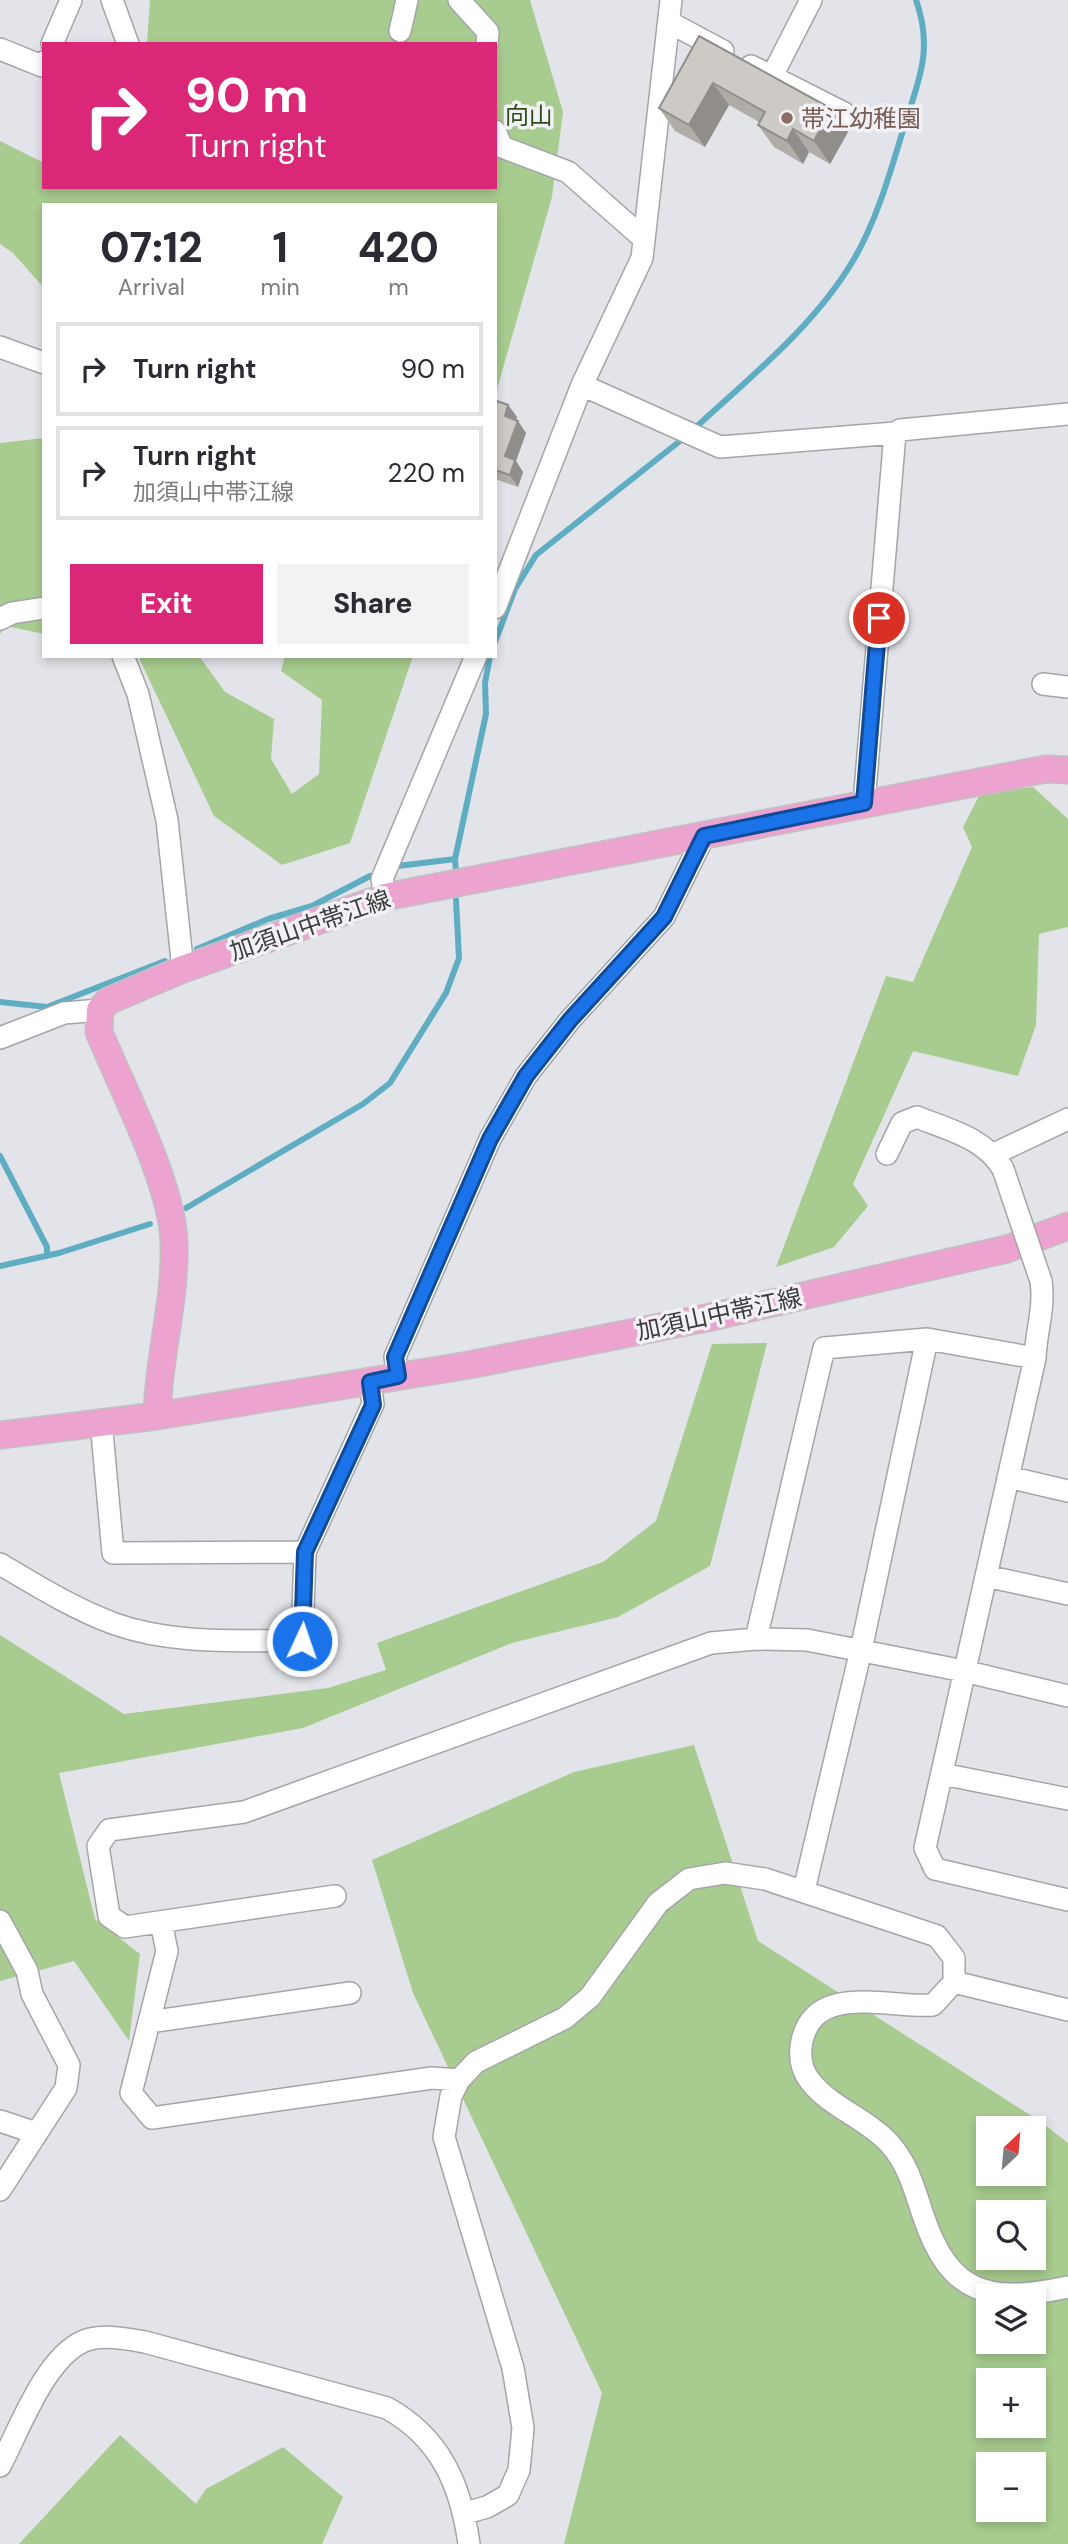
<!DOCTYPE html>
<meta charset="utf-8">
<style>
body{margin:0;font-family:"DM Sans","Noto Sans JP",sans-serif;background:#f2f2f3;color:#2b2b33;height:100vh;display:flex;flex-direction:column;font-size:26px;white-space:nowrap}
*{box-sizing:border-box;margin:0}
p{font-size:23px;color:#7c7c81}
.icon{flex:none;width:38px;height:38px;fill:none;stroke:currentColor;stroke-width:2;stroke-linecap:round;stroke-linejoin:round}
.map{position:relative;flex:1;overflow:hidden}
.drawer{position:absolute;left:42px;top:203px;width:455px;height:455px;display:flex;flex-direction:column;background:#fff;border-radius:0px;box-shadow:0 4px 10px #0003}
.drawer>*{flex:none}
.hud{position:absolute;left:42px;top:42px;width:455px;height:147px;border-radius:0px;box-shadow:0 4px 10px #0003;background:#db2777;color:#fff;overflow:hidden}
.needle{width:46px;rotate:26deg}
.buttons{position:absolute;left:976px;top:2116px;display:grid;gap:14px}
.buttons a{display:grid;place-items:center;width:70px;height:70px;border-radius:0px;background:#fff;box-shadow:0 4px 10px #0003;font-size:35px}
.pin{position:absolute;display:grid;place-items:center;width:60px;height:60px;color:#fff;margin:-30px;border:4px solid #fff;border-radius:50%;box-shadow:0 2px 7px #0007}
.me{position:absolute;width:77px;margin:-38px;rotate:3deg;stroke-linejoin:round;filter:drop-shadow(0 0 5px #0008)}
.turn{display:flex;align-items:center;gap:24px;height:147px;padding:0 28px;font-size:32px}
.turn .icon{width:91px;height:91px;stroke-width:2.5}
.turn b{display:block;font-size:49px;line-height:60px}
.eta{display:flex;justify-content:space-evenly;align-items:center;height:119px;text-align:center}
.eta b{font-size:42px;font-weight:800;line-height:49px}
.action{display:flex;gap:14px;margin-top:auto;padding:14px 28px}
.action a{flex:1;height:80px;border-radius:0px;background:#db2777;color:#fff;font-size:28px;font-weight:800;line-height:80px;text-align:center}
.action a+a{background:#f2f2f3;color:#2b2b33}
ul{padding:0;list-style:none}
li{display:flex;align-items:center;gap:21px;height:94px;margin:0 14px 10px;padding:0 14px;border:4px solid #e1e1e2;border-radius:0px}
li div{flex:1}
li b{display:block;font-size:26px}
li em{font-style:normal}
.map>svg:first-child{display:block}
.green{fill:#a8cc8f;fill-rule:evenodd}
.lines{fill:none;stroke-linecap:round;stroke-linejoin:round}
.stream{stroke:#5fadc2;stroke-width:6}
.minor-casing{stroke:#a4a5a9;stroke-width:24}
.major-casing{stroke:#c1c1c1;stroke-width:29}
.minor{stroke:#fff;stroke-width:21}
.major{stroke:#eca3cf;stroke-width:26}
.minor-bridge-casing{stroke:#a4a5a9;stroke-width:24;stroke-linecap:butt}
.minor-bridge{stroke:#fff;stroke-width:21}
.wall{fill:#b0ada9}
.shaded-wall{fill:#908d8a}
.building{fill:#cdc9c5;stroke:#908d8a;stroke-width:2}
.route-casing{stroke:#114b97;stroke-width:18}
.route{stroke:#1a73e8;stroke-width:12}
.education-dot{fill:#8d6e63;stroke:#f1f1f6;stroke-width:2.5}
.labels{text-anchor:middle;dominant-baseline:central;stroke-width:7;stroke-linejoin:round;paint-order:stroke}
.park-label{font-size:24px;fill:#314d1a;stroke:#f1f1f6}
.education-label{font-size:24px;fill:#785e54;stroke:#f1f1f6;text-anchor:start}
.street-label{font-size:24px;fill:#3c3c3e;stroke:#f1f1f6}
</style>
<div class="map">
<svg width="1068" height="2544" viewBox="0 0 1068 2544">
<rect width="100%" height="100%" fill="#e3e4e9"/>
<!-- green -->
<path class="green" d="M150 0H530L563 112 552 197 495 396V205H44V288L13 253 0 244V141L44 163V187H495V44H147Z
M44 438V634L6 626 0 634V443Z
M138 656H199L225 692 274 719 271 759 292 794 319 774 322 700 281 671 285 656H413L350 843 282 865 214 816Z
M1033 787 1068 819V927L1039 934 1036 1025 1018 1076 913 1051 853 1184 868 1206 834 1247 776 1267 886 976 913 982 972 847 963 827 980 794Z
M767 1343 710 1566 618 1617 512 1643 303 1728 59 1773 95 1919 140 1954 129 2041 74 1961 0 1981V1635L124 1714 328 1688 386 1670 377 1643 603 1562 656 1521 712 1344Z
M694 1745 758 1941 1041 2122 1068 2143V2544H564L602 2393 413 1993 372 1860 574 1772ZM989 2128H1034V2174H989ZM989 2212H1034V2258H989ZM989 2296H1034V2342H989ZM989 2380H1034V2426H989ZM989 2464H1034V2510H989Z
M120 2435 196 2504 206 2489 283 2447 343 2497 322 2544H19Z"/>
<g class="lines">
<!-- stream -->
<path class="stream" d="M693 430C749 378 815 326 854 259 878 218 891 169 905 124 920 77 933 48 916 0
M495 642 515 589 536 555 685 437
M398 866 455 859
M456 872 455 859 486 714 485 683 490 656
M197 949 268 919 312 906 370 876
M0 1002 47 1007 165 961
M0 1156 47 1247V1256
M186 1208 363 1104 390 1083 446 993 459 958 456 900
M0 1266 59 1253 150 1224"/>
<!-- minor casing -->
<g class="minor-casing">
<path id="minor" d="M112 0 128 44
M459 0 488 32 487 44
M669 22 723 51
M400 31 407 0
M52 44 71 0
M0 49 42 66 44 62
M751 66 844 113
M772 76 811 0
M495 131 502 147 568 172 643 238
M0 347 44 363
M582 385 720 447 895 433 900 430 1068 414
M495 608 582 385 642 258 671 0
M0 619 12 613 44 608
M123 656 138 694 167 820 183 969
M1043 684 1068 687
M864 803 895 433
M385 897 382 879 476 656
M0 1038 64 1013 100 1010
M887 1154 902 1123 917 1117C949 1130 985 1138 1003 1169
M994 1154 1068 1119
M1035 1358C1036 1332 1045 1307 1041 1281
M398 1376 395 1357 490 1139 526 1076 570 1020 664 917 704 836
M101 1421 113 1553 305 1552 373 1404 370 1382
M1008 1477 1068 1491
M0 1564C37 1586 74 1609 115 1624 174 1645 240 1640 302 1641L305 1552
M986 1576 1068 1594
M756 1639 824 1348 927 1339 1035 1358 925 1848 935 1869 1068 1900
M942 1774 1068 1799
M804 1890 861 1650 927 1339
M335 1896 125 1927 109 1916 98 1846 109 1830 244 1812 711 1643 756 1639 807 1640 964 1671 1068 1696
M0 1921 27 1971 32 1994 69 2065 66 2088 0 2190
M161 1922 167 1951 131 2093 152 2118 432 2078 459 2080
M954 1982 1068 2010
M149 2022 350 1993
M0 2121 36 2133
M0 2466C19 2431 47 2350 90 2339 108 2335 127 2339 145 2342L387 2408C441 2438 461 2486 469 2544
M465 2513 487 2507 508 2495 519 2470 523 2428 513 2368 444 2137 451 2096 459 2080 476 2062 565 2018 590 1997 658 1903 689 1879 725 1873 765 1879 937 1936 954 1958V1982L933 2005C892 2009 815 1981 802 2041 799 2055 800 2068 810 2081 830 2107 867 2119 889 2143 908 2164 914 2188 923 2215 950 2297 991 2303 1068 2287"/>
</g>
<!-- major casing -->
<g class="major-casing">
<path id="major" d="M157 1416C158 1358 176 1301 174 1242 172 1183 122 1088 99 1032L100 1010 108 1001 183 969 385 897 1046 769 1068 770
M0 1435 157 1416 469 1365 711 1317 1007 1249 1068 1226"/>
</g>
<!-- minor -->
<use href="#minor" class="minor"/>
<!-- major -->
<use href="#major" class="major"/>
<!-- minor-bridge casing -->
<g class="minor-bridge-casing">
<path id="minor-bridge" d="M1003 1169 1041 1281"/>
</g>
<!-- minor-bridge -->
<use href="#minor-bridge" class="minor-bridge"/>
</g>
<!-- wall -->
<path class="wall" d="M699 36 848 132 830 164 809 152 803 164 774 147 758 125 759 122 729 105 705 147 675 131 659 108Z
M508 405 517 417 516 420 526 433 516 461 523 472 518 487 495 479V406Z"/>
<!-- shaded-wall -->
<path class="shaded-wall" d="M713 83 729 105 705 147 689 125Z
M832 109 848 132 830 164 814 141Z
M793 129 809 152 803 164 787 141Z
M508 405 517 417 513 427 505 416Z
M518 421 526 433 516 461 523 472 518 487 510 475 505 456Z"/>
<!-- building -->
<path class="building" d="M699 36 832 109 814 141 793 129 787 141 758 125 765 112 713 83 689 125 659 108Z
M497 401 508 405 505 416 518 421 505 456 515 460 510 475 495 470V406Z"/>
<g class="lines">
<!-- route casing -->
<g class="route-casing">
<path id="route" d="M302 1641 305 1552 373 1405 370 1382 398 1376 395 1357 490 1139 526 1076 570 1020 664 917 704 836 864 803 879 618"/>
</g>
<!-- route -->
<use href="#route" class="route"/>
</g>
<!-- markers -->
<circle class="education-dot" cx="787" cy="118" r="7"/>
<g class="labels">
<!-- park labels -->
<g class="park-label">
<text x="529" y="115">向山</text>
</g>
<!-- education labels -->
<g class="education-label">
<text x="801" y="118">帯江幼稚園</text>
</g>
<!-- street labels -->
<g class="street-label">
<text transform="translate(310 925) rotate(-19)">加須山中帯江線</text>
<text transform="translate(719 1314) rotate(-12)">加須山中帯江線</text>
</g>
</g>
</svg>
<div class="buttons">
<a><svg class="needle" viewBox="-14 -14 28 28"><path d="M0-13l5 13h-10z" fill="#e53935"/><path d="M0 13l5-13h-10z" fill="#7c7c81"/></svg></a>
<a><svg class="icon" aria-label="search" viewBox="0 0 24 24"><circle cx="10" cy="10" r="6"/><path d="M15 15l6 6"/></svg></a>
<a><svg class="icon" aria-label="layers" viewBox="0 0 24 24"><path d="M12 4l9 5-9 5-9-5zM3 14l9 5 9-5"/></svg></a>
<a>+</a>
<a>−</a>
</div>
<div class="pin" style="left:879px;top:618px;background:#d93025"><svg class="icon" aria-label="arrive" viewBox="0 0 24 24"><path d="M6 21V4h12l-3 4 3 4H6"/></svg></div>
<svg class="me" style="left:302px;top:1641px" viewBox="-20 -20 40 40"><circle r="17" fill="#1a73e8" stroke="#fff" stroke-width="3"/><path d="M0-11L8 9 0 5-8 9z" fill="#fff"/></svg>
<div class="hud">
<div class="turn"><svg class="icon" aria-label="right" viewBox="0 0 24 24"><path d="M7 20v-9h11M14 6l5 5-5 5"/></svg><div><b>90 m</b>Turn right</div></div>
</div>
<section class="drawer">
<div class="eta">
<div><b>07:12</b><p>Arrival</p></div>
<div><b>1</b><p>min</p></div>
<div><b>420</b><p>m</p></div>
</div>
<ul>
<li><svg class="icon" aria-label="right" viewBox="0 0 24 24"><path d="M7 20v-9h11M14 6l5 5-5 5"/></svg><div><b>Turn right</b></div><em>90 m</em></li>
<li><svg class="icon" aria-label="right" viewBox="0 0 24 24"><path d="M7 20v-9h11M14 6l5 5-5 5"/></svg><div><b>Turn right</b><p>加須山中帯江線</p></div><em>220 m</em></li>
</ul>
<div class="action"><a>Exit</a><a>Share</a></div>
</section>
</div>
